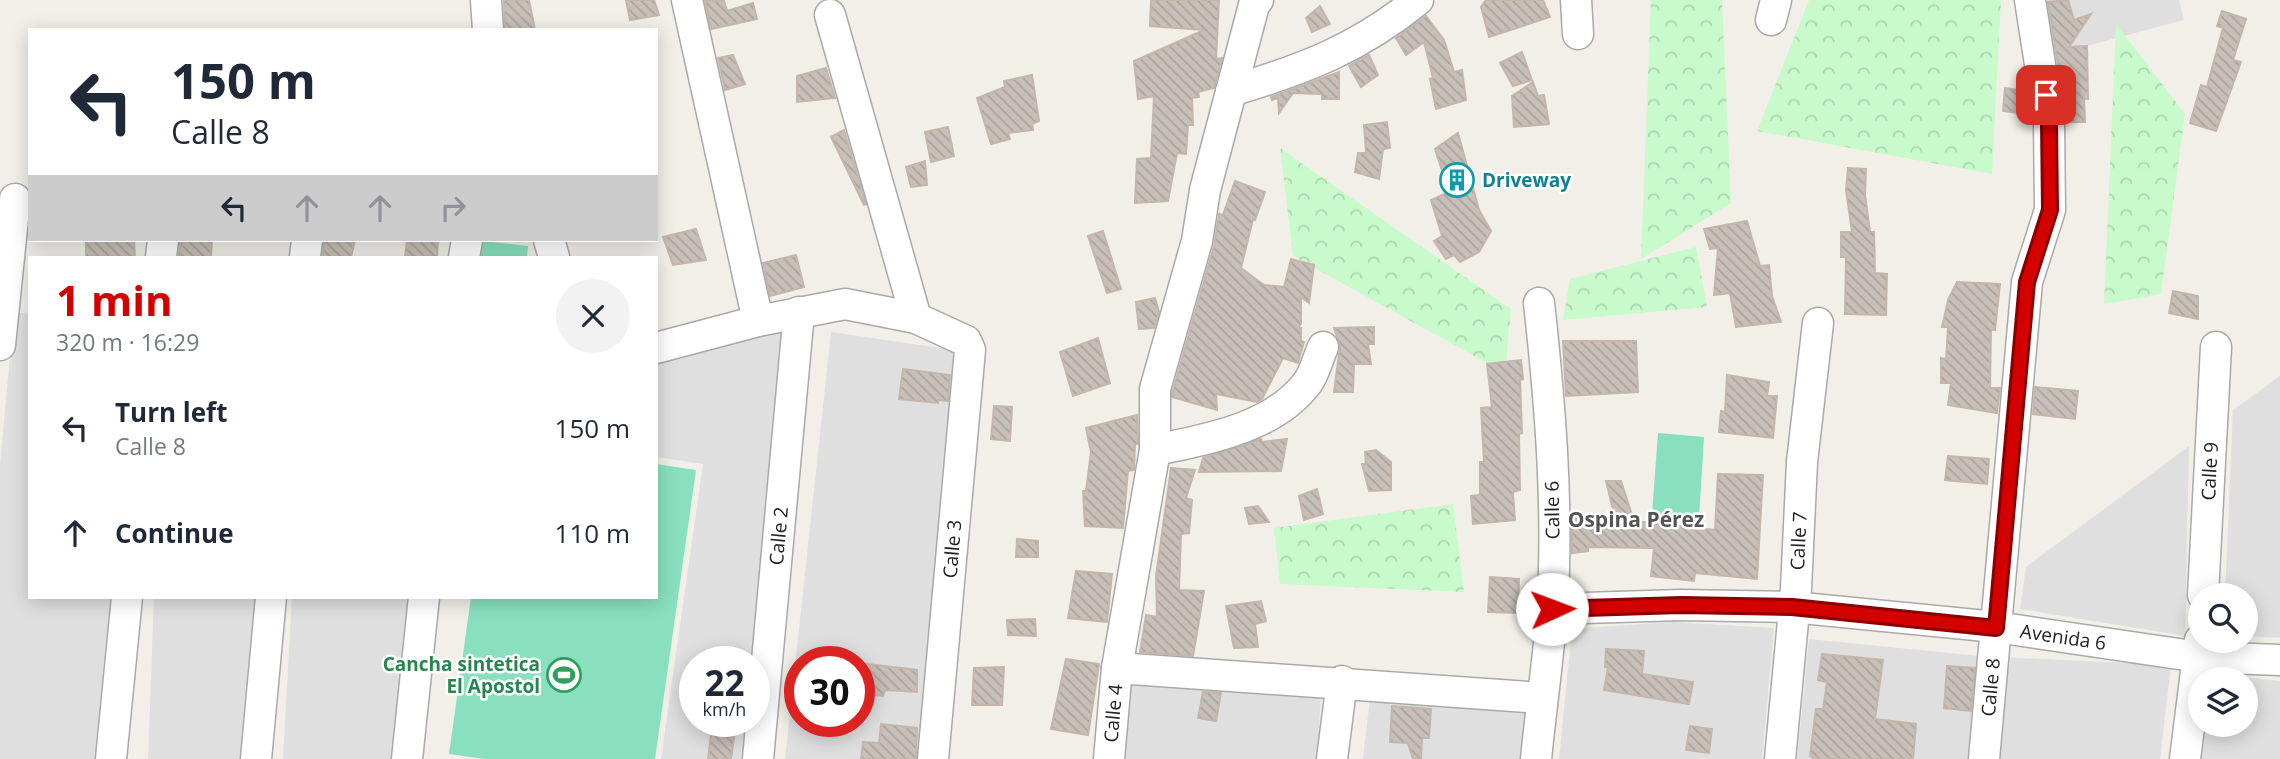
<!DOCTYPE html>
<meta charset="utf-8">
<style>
body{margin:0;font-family:"Open Sans",sans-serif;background:#f2f2f3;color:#1f2937;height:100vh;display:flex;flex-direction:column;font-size:26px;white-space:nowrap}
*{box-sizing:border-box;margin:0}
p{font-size:23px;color:#747a83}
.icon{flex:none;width:38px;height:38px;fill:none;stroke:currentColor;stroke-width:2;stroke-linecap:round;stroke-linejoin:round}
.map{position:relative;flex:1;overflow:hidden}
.sheet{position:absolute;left:28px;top:256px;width:630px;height:343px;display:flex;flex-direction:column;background:#fff;border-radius:0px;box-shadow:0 4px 18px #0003}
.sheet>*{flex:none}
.top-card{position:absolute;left:28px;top:28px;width:630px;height:214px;border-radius:0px;box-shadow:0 4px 18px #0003;background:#fff;color:#1f2937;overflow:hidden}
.buttons{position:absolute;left:2188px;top:583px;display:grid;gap:14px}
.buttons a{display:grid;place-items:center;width:70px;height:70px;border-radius:50%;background:#fff;box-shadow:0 4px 18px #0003;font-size:35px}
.speed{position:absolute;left:679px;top:646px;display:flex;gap:14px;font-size:35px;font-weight:700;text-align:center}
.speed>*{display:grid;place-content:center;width:91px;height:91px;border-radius:50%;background:#fff;box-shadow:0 4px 18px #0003;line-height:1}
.speed small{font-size:18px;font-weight:400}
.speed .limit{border:10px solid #d22;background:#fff;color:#111}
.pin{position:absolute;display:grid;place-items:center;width:60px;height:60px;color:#fff;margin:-30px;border-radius:14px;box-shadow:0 4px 10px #0006}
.me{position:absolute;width:77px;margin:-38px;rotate:88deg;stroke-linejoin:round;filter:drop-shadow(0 0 5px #0008)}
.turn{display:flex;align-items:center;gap:24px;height:147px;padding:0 28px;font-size:32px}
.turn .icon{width:91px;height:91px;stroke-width:2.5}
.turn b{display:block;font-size:49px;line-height:60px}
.lanes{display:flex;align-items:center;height:66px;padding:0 28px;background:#0003;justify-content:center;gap:35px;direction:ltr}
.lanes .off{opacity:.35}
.round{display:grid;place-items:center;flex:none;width:74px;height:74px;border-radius:37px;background:#f2f2f3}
.summary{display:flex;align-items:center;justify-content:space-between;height:119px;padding:0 28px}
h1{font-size:42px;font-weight:700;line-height:52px;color:#d40000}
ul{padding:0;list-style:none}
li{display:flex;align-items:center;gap:21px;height:105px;padding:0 28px}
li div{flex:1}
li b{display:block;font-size:26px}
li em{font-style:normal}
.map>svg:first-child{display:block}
.residential{fill:#e0dfdf;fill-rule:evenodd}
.park{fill:url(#park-crowns)}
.pitch{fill:#88e0be}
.building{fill:url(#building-back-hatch);stroke:#c4b6ab;stroke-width:2}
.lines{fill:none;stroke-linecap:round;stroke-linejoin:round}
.minor-casing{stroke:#a9a9a9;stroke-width:33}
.minor{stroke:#fff;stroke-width:30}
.route-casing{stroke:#8a0000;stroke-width:18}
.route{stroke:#d40000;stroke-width:12}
.labels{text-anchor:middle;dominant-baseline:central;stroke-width:5;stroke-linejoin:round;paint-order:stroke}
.culture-label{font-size:19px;font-weight:bold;fill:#0d838f;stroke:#fff;text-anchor:start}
.street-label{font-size:19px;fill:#222;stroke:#fff}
.leisure-label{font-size:19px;font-weight:bold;fill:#27864d;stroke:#fff;text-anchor:end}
.neighbourhood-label{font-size:21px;font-weight:bold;fill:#555;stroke:#fff}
</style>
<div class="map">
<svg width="2280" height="759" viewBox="0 0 2280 759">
<defs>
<pattern id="park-crowns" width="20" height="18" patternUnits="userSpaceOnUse" patternTransform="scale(1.75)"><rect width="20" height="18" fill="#c8facc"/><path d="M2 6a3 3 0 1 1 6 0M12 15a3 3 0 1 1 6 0" fill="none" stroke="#acd6af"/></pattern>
<pattern id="building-back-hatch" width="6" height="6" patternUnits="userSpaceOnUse" patternTransform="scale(1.75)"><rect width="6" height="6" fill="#c7bfb8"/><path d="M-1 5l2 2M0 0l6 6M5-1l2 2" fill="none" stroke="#aba49e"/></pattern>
</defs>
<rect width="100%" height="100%" fill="#f2efe9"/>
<!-- residential -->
<path class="residential" d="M2041 0H2179L2184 20 2056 54Z
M14 312 30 314V597H114L99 759H0V465Z
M792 321 754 662H695V721H751L747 759H661L703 464 656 457V363Z
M831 332 967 352 930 759H785ZM800 662H859V721H800Z
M2280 376V638L2245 636V595H2225L2233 410Z
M2189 446 2185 636 2020 609 2026 567Z
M154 597H266L251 759H148Z
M292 597H434L417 759H283Z
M1672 622 1774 628 1762 759H1559L1572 629Z
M1809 639 1980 656 1970 759H1797Z
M2000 657 2171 665 2160 759H1991Z
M2208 673 2280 681V759H2198L2202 725 2245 724V679H2207Z
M1122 674 1321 695 1317 759H1117Z
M1370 698 1533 708 1528 759H1363Z"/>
<!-- park -->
<path class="park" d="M1651 0H1722L1731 203 1641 259Z
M1809 0H2001L1992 174 1757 131Z
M2116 24 2185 114 2161 294 2104 304Z
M1280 148 1511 309 1505 373 1293 256Z
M1696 247 1707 307 1563 320 1570 279Z
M1453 504 1464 592 1280 584 1274 528Z"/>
<!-- pitch -->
<path class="pitch" d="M482 241 528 246 527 257H481Z
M1658 433 1704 437 1699 517 1652 514Z
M656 464 696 470 655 759H485L449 754 471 597H656Z"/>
<!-- building -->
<path class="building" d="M504 0H529L535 30H505Z
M626 0H654L659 15 630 20Z
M705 0 724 1 727 11 753 3 757 19 711 29Z
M1151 0H1219L1216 59 1222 58 1214 88 1198 92 1199 97 1192 98 1193 125H1188L1186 154 1177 153 1168 201 1135 203 1137 159 1151 158 1154 96 1138 99 1134 61 1204 30 1150 26Z
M1486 0H1543L1550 17 1489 37 1481 7Z
M2068 0 2074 20 2091 14 2069 47 2087 46 2088 99H2084L2085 122H2067L2048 2Z
M1320 6 1330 24 1312 32 1306 18Z
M2222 11 2246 19 2233 60 2241 62 2216 131 2190 123 2201 85 2207 87 2223 28 2217 26Z
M1426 16 1444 40 1454 72 1462 70 1466 100 1436 109 1430 79 1433 78 1424 42 1406 55 1396 38Z
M1522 52 1532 80 1513 86 1500 63Z
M733 55 745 84 725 90 718 58Z
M1369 55 1378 75 1361 87 1349 66Z
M826 68 835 98 797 102V76Z
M1339 72V99H1322V94L1293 93 1279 113 1278 98 1272 100 1271 97Z
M1032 75 1039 121 1032 124 1033 130 1008 133 1010 139 991 144 977 98 1005 87 1004 81Z
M1533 82 1538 96 1544 95 1549 124 1514 127 1512 96Z
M2005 88 2026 91V114L2003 111Z
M1387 122 1390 148 1383 149 1379 179 1355 172 1358 153H1366L1364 125Z
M948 127 954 156 931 162 925 132Z
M844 130 866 204 864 205 831 137Z
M1458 133 1479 210 1491 231 1479 252 1460 262 1454 255 1446 259 1434 241 1442 236 1431 200 1449 192 1435 149Z
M925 161 927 185 911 187 906 167Z
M1848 168 1866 169 1865 195 1870 232H1874L1875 273 1887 274 1886 315 1845 314 1846 257H1841V232H1852L1846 190Z
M1235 181 1265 192 1255 220 1253 219 1241 268 1264 285 1284 287 1291 259 1314 265 1309 303 1301 297V324L1298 328H1301V341L1304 342 1298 363 1283 358 1262 399 1257 402 1216 394 1217 410 1172 397V394L1214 246 1219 214 1223 215Z
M1747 221 1760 266 1769 265 1772 296 1781 322 1736 327 1730 293 1714 295 1718 248 1710 249 1704 229Z
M696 229 706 260 673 265 663 237Z
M1103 231 1121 289 1107 293 1088 236Z
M86 240H134L135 257H86Z
M180 240H212L211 257H179Z
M324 240H355L351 257H323Z
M407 240H438L437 257H405Z
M796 255 804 287 770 296 763 263Z
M1957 282 2000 284 1995 330H1991L1990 388H2000L1997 413 1948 405 1951 383H1941V358L1946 359 1948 327H1942L1948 300Z
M2173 291 2198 296V319L2169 313Z
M1155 298 1159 312 1154 328 1139 329 1136 302Z
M1374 327V344H1368L1371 364H1354L1353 392H1334L1340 346 1334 328Z
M1098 338 1110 383 1073 396 1060 352Z
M1563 341H1636L1638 392 1566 396Z
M1521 360 1523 379 1520 380 1522 433 1519 434 1520 490 1513 492 1515 520 1473 524 1471 496 1480 495V462H1484L1481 408 1492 407 1487 364Z
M903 369 950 375 948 401 938 400V403L899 399Z
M1727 375 1769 382 1767 396H1777L1773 438 1719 432 1721 411 1725 412Z
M2035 387 2078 391 2075 419 2033 414Z
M994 406 1012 407 1010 441 991 439Z
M1137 415 1138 444H1135L1134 470 1128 471 1123 528 1085 526 1083 491H1086L1091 452 1086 428Z
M1261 439 1262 442 1287 439 1281 471 1199 472 1203 458Z
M1376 450 1391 462V490L1369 491 1362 464H1366L1365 452Z
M1948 456 1989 459 1987 484 1945 480Z
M1171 468 1195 470 1186 498 1192 500 1189 533 1181 534 1179 590 1204 591 1193 656 1140 652 1146 615 1157 617 1156 576Z
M1718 474 1763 475 1757 579 1695 573 1694 581 1651 576 1654 548 1588 547V551L1572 553V519L1583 517 1584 526 1616 522 1606 481H1621L1634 521 1715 530Z
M1317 489 1323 514 1304 520 1299 496Z
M1258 506 1269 522 1249 524 1245 508Z
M1017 539 1038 541V557H1016Z
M1076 571 1112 574 1107 622 1068 618Z
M1490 577 1519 579 1518 613 1488 612Z
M1261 601 1266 621 1255 624 1258 647 1234 648 1226 606Z
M1035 619 1036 636 1008 635 1007 620Z
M1606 649 1644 651 1642 674 1693 682 1689 704 1604 690 1608 667H1605Z
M1822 654 1883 660 1875 719 1916 724 1913 759H1815L1810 756 1816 709H1823L1827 682 1818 680Z
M1066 659 1099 664 1088 735 1051 729Z
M859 663 917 670V692L885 690 883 696 859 693Z
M1947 666 1975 668 1971 711 1944 708Z
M1004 667 1002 705H972L974 668Z
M1203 692 1221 693 1216 721 1198 718Z
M1392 706 1431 709 1429 738H1422L1421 759H1413L1408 743 1390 742Z
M881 724 917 728 916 759H861L863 742 879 743Z
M1690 726 1712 729 1709 753 1686 750Z
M711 734 734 737 731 759H708Z"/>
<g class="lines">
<!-- minor casing -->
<g class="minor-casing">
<g id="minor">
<path d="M486 0 488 30"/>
<path d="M687 0 758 321"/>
<path d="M1576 0 1578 34"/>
<path d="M830 15 916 318"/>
<path d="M1771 20 1776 0"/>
<path d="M1231 91C1304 69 1358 49 1418 0"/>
<path d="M549 240 554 257"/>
<path d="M161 257 163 240"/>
<path d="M305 257 307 240"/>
<path d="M464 257 467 240"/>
<path d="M0 345 15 199"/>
<path d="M656 348 758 321 845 304 916 318 966 341 970 350 933 759"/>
<path d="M1155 450C1208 439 1274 428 1308 382 1315 372 1318 358 1323 347"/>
<path id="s1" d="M2203 595 2216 347"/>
<path id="s2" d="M1552 609 1681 605 1792 607 1996 627 2199 657 2280 660"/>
<path d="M1117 668 1542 698"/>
<path d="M111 759 127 597"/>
<path d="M256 759 271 597"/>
<path d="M407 759 424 597"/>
<path id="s3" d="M758 759 799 312"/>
<path id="s4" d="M1109 759 1117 668 1155 450V389L1197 241 1205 190 1254 5 1258 0"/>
<path d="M1332 759 1342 681"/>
<path d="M1536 759C1541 710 1548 660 1552 611 1559 511 1550 402 1539 303"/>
<path id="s5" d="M1780 759 1796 589 1802 462 1818 323"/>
<path id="s6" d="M1984 759 2027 282 2050 210 2049 122 2030 0"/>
<path d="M2185 759 2200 640"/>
</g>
</g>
<!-- minor -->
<use href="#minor" class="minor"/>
</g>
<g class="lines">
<!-- route casing -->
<g class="route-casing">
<path id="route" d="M1552 609 1681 605 1792 607 1996 628 2027 282 2050 210 2049 122 2046 95"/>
</g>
<!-- route -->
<use href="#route" class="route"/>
</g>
<!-- icons -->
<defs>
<g id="building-ring" transform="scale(1.75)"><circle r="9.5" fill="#fff" stroke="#0f9aa8" stroke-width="1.5"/><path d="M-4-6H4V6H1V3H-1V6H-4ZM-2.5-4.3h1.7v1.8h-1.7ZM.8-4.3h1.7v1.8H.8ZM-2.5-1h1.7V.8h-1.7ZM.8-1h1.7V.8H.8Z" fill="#0f9aa8"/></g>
<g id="stadium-ring" transform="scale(1.75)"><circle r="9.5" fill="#fff" stroke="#2e9e5b" stroke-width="1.5"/><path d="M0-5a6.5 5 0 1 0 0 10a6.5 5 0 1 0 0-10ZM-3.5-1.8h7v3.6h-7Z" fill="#2e9e5b"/></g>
</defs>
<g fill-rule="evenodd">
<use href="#building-ring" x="1457" y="180"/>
<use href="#stadium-ring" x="564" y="675"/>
</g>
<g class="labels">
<!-- culture labels -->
<g class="culture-label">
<text x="1482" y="180">Driveway</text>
</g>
<!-- street labels -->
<g class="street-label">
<text stroke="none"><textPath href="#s1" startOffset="124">Calle 9</textPath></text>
<text transform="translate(1552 510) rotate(-91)">Calle 6</text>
<text stroke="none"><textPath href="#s3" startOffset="224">Calle 2</textPath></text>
<text stroke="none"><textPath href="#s5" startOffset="219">Calle 7</textPath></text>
<text transform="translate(952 549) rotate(-85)">Calle 3</text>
<text stroke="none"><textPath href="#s2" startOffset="513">Avenida 6</textPath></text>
<text stroke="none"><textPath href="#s6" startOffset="72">Calle 8</textPath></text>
<text stroke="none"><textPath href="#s4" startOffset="46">Calle 4</textPath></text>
</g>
<!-- leisure labels -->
<g class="leisure-label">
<text x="540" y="664">Cancha sintetica<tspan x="540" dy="22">El Apostol</tspan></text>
</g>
<!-- neighbourhood labels -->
<g class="neighbourhood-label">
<text x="1636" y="519">Ospina Pérez</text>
</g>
</g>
</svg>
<div class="buttons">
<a><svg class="icon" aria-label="search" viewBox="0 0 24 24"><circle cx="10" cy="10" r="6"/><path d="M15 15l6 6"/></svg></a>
<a><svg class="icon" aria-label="layers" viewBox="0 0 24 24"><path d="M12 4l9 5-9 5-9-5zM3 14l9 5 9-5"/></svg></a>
</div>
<div class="speed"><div>22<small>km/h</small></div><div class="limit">30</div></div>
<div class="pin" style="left:2046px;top:95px;background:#d93025"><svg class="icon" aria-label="arrive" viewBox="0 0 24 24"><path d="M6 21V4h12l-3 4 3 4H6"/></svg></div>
<svg class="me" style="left:1552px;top:609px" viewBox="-20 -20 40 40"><circle r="19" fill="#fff"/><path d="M0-13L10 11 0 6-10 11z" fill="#d40000"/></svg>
<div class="top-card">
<div class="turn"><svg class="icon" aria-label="left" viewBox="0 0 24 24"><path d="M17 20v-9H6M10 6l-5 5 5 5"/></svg><div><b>150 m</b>Calle 8</div></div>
<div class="lanes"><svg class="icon" aria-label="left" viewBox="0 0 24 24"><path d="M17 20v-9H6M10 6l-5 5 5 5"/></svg><svg class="icon off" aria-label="ahead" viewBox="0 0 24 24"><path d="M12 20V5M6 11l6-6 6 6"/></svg><svg class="icon off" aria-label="ahead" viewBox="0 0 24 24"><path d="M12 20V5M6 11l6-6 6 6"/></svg><svg class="icon off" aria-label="right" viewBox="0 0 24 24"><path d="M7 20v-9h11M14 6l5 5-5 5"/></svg></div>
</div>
<section class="sheet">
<div class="summary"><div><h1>1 min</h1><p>320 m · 16:29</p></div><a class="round"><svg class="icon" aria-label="close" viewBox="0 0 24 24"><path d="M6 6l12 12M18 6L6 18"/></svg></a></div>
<ul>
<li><svg class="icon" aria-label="left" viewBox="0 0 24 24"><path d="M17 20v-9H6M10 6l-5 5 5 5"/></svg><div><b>Turn left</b><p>Calle 8</p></div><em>150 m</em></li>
<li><svg class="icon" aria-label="ahead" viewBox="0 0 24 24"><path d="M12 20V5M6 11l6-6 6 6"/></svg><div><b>Continue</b></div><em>110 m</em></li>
</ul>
</section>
</div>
